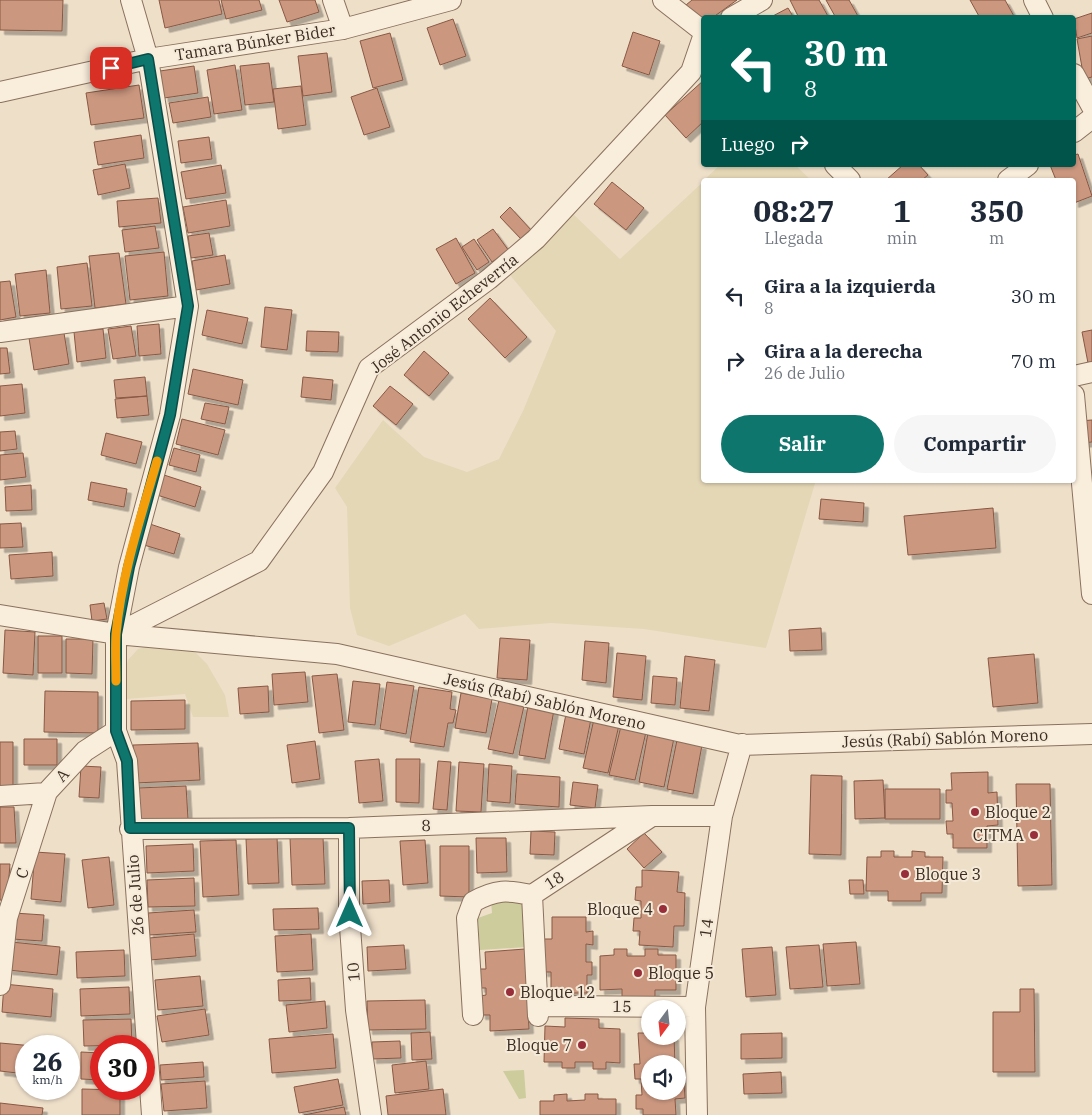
<!DOCTYPE html>
<html lang="es">
<meta charset="utf-8">
<style>
body{margin:0;font-family:"IBM Plex Serif",serif;background:#f6f6f7;color:#1f2937;height:100vh;display:flex;flex-direction:column;font-size:19px;white-space:nowrap}
*{box-sizing:border-box;margin:0}
p{font-size:16px;color:#747a83}
.icon{flex:none;width:28px;height:28px;fill:none;stroke:currentColor;stroke-width:2;stroke-linecap:round;stroke-linejoin:round}
.map{position:relative;flex:1;overflow:hidden}
.side{position:absolute;left:701px;top:178px;width:375px;height:305px;display:flex;flex-direction:column;background:#fff;border-radius:5px;box-shadow:0 1px 4px #0004}
.side>*{flex:none}
.guide{position:absolute;left:701px;top:15px;width:375px;height:152px;border-radius:5px;box-shadow:0 1px 4px #0004;background:#00695c;color:#fff;overflow:hidden}
.needle{width:32px;rotate:195deg}
.controls{position:absolute;left:641px;top:1000px;display:grid;gap:10px}
.controls a{display:grid;place-items:center;width:45px;height:45px;border-radius:50%;background:#fff;box-shadow:0 1px 4px #0004;font-size:25px}
.speed{position:absolute;left:15px;top:1035px;display:flex;gap:10px;font-size:25px;font-weight:700;text-align:center}
.speed>*{display:grid;place-content:center;width:65px;height:65px;border-radius:50%;background:#fff;box-shadow:0 1px 4px #0004;line-height:1}
.speed small{font-size:12px;font-weight:400}
.speed .limit{border:8px solid #d22;background:#fff;color:#111}
.pin{position:absolute;display:grid;place-items:center;width:42px;height:42px;color:#fff;margin:-21px;border-radius:10px;box-shadow:0 2px 8px #0006}
.me{position:absolute;width:55px;margin:-28px;rotate:0deg;stroke-linejoin:round;filter:drop-shadow(0 0 4px #0008)}
.turn{display:flex;align-items:center;gap:18px;height:105px;padding:0 20px;font-size:22px}
.turn .icon{width:65px;height:65px;stroke-width:2.5}
.turn b{display:block;font-size:35px;line-height:42px}
.then{display:flex;align-items:center;height:48px;padding:0 20px;background:#0003;gap:10px;font-size:19px}
.eta{display:flex;justify-content:space-evenly;align-items:center;height:85px;text-align:center}
.eta b{font-size:30px;font-weight:700;line-height:35px}
.primary-button{display:flex;gap:10px;margin-top:auto;padding:10px 20px}
.primary-button a{flex:1;height:58px;border-radius:30px;background:#0f766e;color:#fff;font-size:20px;font-weight:700;line-height:58px;text-align:center}
.primary-button a+a{background:#f6f6f7;color:#1f2937}
ul{padding:0;list-style:none}
li{display:flex;align-items:center;gap:15px;height:65px;padding:0 20px}
li div{flex:1}
li b{display:block;font-size:19px}
li em{font-style:normal}
.map>svg:first-child{display:block}
.farmland{fill:#e4d7b6}
.green{fill:#cccc9c}
.building{fill:#cb977f;stroke:#895844;filter:url(#shadow)}
.lines{fill:none;stroke-linecap:round;stroke-linejoin:round}
.street-casing{stroke:#8a715d;stroke-width:22}
.street{stroke:#f9eddc;stroke-width:20}
.route-casing{stroke:#0a4d48;stroke-width:12}
.route{stroke:#0f766e;stroke-width:9}
.slow{stroke:#f59e0b;stroke-width:9}
.poi-dot{fill:#982e3a;stroke:#f5ead8;stroke-width:2}
.labels{text-anchor:middle;dominant-baseline:central;stroke-width:4;stroke-linejoin:round;paint-order:stroke}
.street-label{font-size:16px;fill:#3b2b21;stroke:#f5ead8}
.poi-label{font-size:16px;fill:#3b2b21;stroke:#f5ead8;text-anchor:start}
</style>
<div class="map">
<svg width="1092" height="1115" viewBox="0 0 1092 1115">
<defs>
<filter id="shadow"><feDropShadow dx="4.5" dy="4.5" stdDeviation="0" flood-color="#0004"/></filter>
</defs>
<rect width="100%" height="100%" fill="#eedfc9"/>
<!-- farmland -->
<path class="farmland" d="M720 165H795L811 180H704Z
M704 181V480H816L766 648 644 629 551 623 479 629 465 614 389 646 357 635 350 608 347 507 335 488 383 420 424 457 467 472 499 459 523 411 556 331 510 275 571 212 620 259Z
M149 646 181 648 196 653 207 664 225 695 229 717H193L185 694 127 699 124 673 128 660 138 649Z"/>
<!-- green -->
<path class="green" d="M525 899 526 947 480 950 478 918 492 913 491 900Z
M524 1070 526 1098 519 1099 503 1071Z"/>
<!-- building -->
<path class="building" d="M0 0H63L62 31 0 30Z
M159 0H219L222 14 165 28Z
M221 0H259L262 10 226 19Z
M279 0H315L319 12 287 22Z
M692 0H737L712 18H704V24L701 26 686 5Z
M790 0H819L829 18H799Z
M826 0H849L859 18H836Z
M970 0H1005L1015 18H980Z
M788 8 794 18H771V17Z
M1092 13V33L1077 38 1074 19Z
M453 19 466 56 440 65 427 28Z
M633 32 660 41 649 75 622 66Z
M390 33 403 80 373 88 360 41Z
M1092 36V77L1084 79 1077 39Z
M327 53 332 92 303 96 298 56Z
M269 63 274 102 245 105 240 66Z
M235 65 242 110 214 114 207 70Z
M194 66 198 93 164 98 160 71Z
M704 80V121L686 138 665 115Z
M139 85 144 118 91 125 86 93Z
M301 86 306 125 278 129 273 89Z
M377 88 390 127 364 135 351 97Z
M208 97 211 117 173 123 169 103Z
M141 135 144 158 98 165 94 142Z
M209 137 212 159 181 163 178 141Z
M1078 154 1092 196 1074 203V180H1056L1050 165H1074V155Z
M125 164 130 188 98 195 93 170Z
M221 165 226 193 186 199 181 172Z
M903 165H919L928 175 922 180H886Z
M612 182 644 208 626 230 594 204Z
M158 198 161 223 119 227 117 201Z
M226 200 230 226 188 233 183 207Z
M510 207 532 231 522 240 500 217Z
M155 226 159 248 125 252 122 230Z
M493 229 509 251 492 262 477 240Z
M209 233 213 255 191 258 188 236Z
M456 238 475 273 456 284 436 249Z
M474 239 489 262 477 270 462 247Z
M164 252 168 296 130 300 125 256Z
M119 253 126 304 95 308 89 256Z
M225 255 230 284 196 290 192 261Z
M87 263 92 306 61 309 57 267Z
M46 270 50 313 20 316 15 274Z
M10 281 16 317 0 320V282Z
M490 298 527 337 505 358 468 319Z
M265 307 292 310 287 350 261 347Z
M207 310 248 318 242 344 202 335Z
M159 324 161 354 139 356 137 326Z
M131 326 136 356 113 359 108 329Z
M103 329 106 358 77 362 74 332Z
M1092 330V362L1088 363 1082 332Z
M307 331 339 332 338 352 306 351Z
M64 333 69 364 34 370 29 338Z
M0 348H7L10 373 0 374Z
M424 351 449 373 429 396 404 375Z
M193 369 243 380 238 405 188 394Z
M145 377 147 396 116 398 114 380Z
M303 377 333 380 331 400 301 397Z
M22 384 25 413 0 416V386Z
M390 386 413 404 396 425 373 406Z
M147 396 149 415 117 418 115 399Z
M205 403 229 407 225 424 201 419Z
M182 419 225 430 218 455 176 444Z
M1092 420V442L1082 443 1080 421Z
M15 431 17 449 0 451V432Z
M106 433 142 442 136 464 101 455Z
M174 448 200 455 196 472 169 465Z
M23 453 26 477 0 480V455Z
M164 475 201 487 195 507 157 495Z
M91 482 127 489 124 507 88 500Z
M31 485 32 510 6 511 5 487Z
M821 499 864 503 863 522 819 519Z
M993 508 996 548 908 555 904 516Z
M21 523 23 547 0 548V524Z
M150 524 180 534 174 554 144 545Z
M52 552 53 576 11 579 9 555Z
M104 603 107 619 92 621 90 605Z
M821 628 822 650 790 651 789 630Z
M5 630 35 632 33 675 3 673Z
M38 636H62V673H38Z
M500 638 530 640 527 680 497 678Z
M66 639H93L92 674 66 673Z
M585 641 609 643 606 683 582 680Z
M617 653 646 656 642 700 613 697Z
M1034 654 1038 703 993 707 988 658Z
M685 656 715 660 709 711 680 708Z
M305 672 308 702 274 705 272 674Z
M337 674 344 730 319 733 312 676Z
M653 676 677 678 675 705 651 703Z
M353 681 380 684 375 725 348 722Z
M387 682 414 686 406 734 380 729Z
M268 686 269 712 240 714 238 688Z
M419 687 452 692 450 709 456 710 453 723H448L444 747 410 742Z
M45 691 98 692V733L44 732Z
M461 693 492 699 486 733 455 728Z
M185 700V729L131 730V701Z
M499 700 524 706 513 754 488 749Z
M528 706 554 710 545 759 519 755Z
M566 714 591 719 584 754 559 749Z
M594 719 619 725 608 773 583 768Z
M621 726 646 732 635 780 609 775Z
M648 733 674 738 664 787 639 782Z
M24 739H57V765H24Z
M677 740 702 745 693 794 667 789Z
M315 741 320 779 292 783 287 745Z
M0 742H13V787L0 786Z
M198 743 200 780 135 783 133 745Z
M379 759 383 801 359 803 355 761Z
M396 759H420L419 803 396 802Z
M438 761 451 762 447 810 433 809Z
M459 762 484 764 481 812 456 811Z
M489 764 512 766 510 803 487 801Z
M81 766 101 767 99 798 79 797Z
M988 772V793L997 792 998 825 987 826V848H953V834H947L946 821H953L952 803H946V790H952L951 773Z
M517 774 560 777 559 807 515 804Z
M811 775 842 776 841 855 809 854Z
M883 780 885 818 855 819 854 781Z
M573 782 598 785 595 808 570 805Z
M1016 784H1050L1052 885 1018 886Z
M186 786 188 819 140 822 138 788Z
M885 789H940V819H885Z
M0 807H14L16 843H0Z
M531 831 555 832 554 855 530 854Z
M644 833 662 852 644 868 627 849Z
M277 837 279 883 248 884 246 839Z
M323 837 325 884 292 885 290 838Z
M476 838H506L507 872 477 873Z
M236 840 239 895 203 897 200 841Z
M425 840 428 883 403 885 400 841Z
M193 844 194 871 147 873 146 846Z
M440 846H469V897L440 896Z
M881 851H894V857H912V851L925 852V857H943L942 893H921V901H888V891H866L867 857H881Z
M35 852 65 854 61 902 31 899Z
M109 857 114 905 88 908 82 860Z
M0 864H10L7 901 0 900Z
M642 870 679 872 677 892 685 893 684 926H674L673 947 639 945 640 931H633L634 918H641V901L635 900 636 887H642Z
M194 878 195 906 148 907 147 880Z
M389 880 390 902 363 904 362 881Z
M849 880H863L864 894H850Z
M318 908 319 929 274 930 273 909Z
M194 910 196 932 149 935 148 913Z
M14 913 44 915 42 941 12 939Z
M552 917H586V932L593 931V945L586 944V962H592V975H587V993H551V972H543V939H552Z
M194 934 196 956 150 960 149 938Z
M311 934 313 970 277 972 275 936Z
M11 942 60 947 57 975 8 970Z
M856 942 860 984 827 986 823 944Z
M404 945 406 969 368 971 367 947Z
M819 945 823 987 790 989 786 947Z
M772 947 776 995 746 997 742 949Z
M525 949 529 1029 490 1031V1015H481L480 996 486 995V988H480L478 969H486L485 952Z
M614 949H627V956H645V949H658V955H676V990H655V999H622V989L600 990V956L614 955Z
M124 950 125 976 77 978 76 952Z
M200 976 203 1006 158 1010 155 980Z
M310 978 311 1000 279 1001 278 980Z
M4 984 53 989 51 1017 2 1012Z
M129 987 130 1014 81 1016 80 989Z
M1020 989H1034L1035 1072H993V1012H1020Z
M425 1000 426 1029 368 1030 367 1001Z
M325 1001 327 1028 289 1032 286 1005Z
M205 1009 209 1035 162 1042 157 1016Z
M565 1018 599 1019V1028L620 1029V1063L606 1062V1069H593V1062H575V1068H562V1062H544L545 1026 565 1027Z
M131 1019 132 1045 84 1046 83 1020Z
M430 1032 432 1059 412 1060 411 1033Z
M638 1033H650V1036H674L675 1064H650V1091H678V1068H683L685 1098 675 1099 676 1115H643V1109H636V1095H642L641 1079H635L634 1064H640Z
M782 1033V1058L741 1059V1034Z
M333 1034 336 1068 272 1073 269 1039Z
M400 1041 401 1058 372 1059V1042Z
M0 1043 34 1046H26V1074L0 1071Z
M81 1052 101 1053V1080L81 1079Z
M426 1061 429 1089 395 1093 392 1065Z
M203 1062 204 1077 161 1080 160 1065Z
M781 1072 782 1093 744 1094 743 1074Z
M338 1079 343 1105 299 1113 294 1087Z
M205 1081 207 1108 164 1111 161 1084Z
M82 1089 120 1090V1115H82Z
M443 1089 446 1115H388L386 1096Z
M567 1094V1101L585 1100V1094H598V1099H616V1115H540V1101H554V1095Z
M0 1103 43 1108 42 1115H0Z
M344 1107 346 1115H304Z"/>
<g class="lines">
<!-- street casing -->
<g class="street-casing">
<path id="street" d="M131 0 148 59 188 306 170 415 129 567 116 634V731L127 761 152 1115
M333 0 343 29
M663 0 704 32
M1034 0 1043 18
M731 18 762 0
M1074 74 1092 107
M0 92 148 59 343 29 451 0
M1074 132 1092 118
M835 165 850 180
M1008 180 1028 165
M0 332 188 306
M1074 376 1092 372
M1074 395 1092 594
M0 615 116 634 337 654 740 745 1092 734
M116 634 259 561 323 472 369 368 489 279 536 239 691 72 704 34
M0 796 46 793 85 751 116 731
M349 828V913L356 1010 371 1115
M130 829 349 828 652 816H722
M0 985 7 918 47 792
M548 1006 695 1007
M473 1015 467 918 473 902C496 889 507 890 532 895
M538 1016 532 895 652 816
M697 1115 695 1007 722 816 742 744"/>
</g>
<!-- street -->
<use href="#street" class="street"/>
</g>
<g class="lines">
<!-- route casing -->
<g class="route-casing">
<path id="route" d="M111 68 148 59 188 306 170 415 129 567 116 634V731L127 761 130 828H349L350 913"/>
</g>
<!-- route -->
<use href="#route" class="route"/>
<!-- slow -->
<path class="slow" d="M116 681C116 665 115 649 116 634 121 577 141 516 157 461"/>
</g>
<!-- markers -->
<g class="poi-dot">
<circle cx="975" cy="812" r="5"/>
<circle cx="1034" cy="835" r="5"/>
<circle cx="905" cy="874" r="5"/>
<circle cx="663" cy="909" r="5"/>
<circle cx="638" cy="973" r="5"/>
<circle cx="510" cy="992" r="5"/>
<circle cx="582" cy="1045" r="5"/>
</g>
<g class="labels">
<!-- street labels -->
<g class="street-label">
<text transform="translate(255 42) rotate(-9)">Tamara Búnker Bider</text>
<text transform="translate(444 313) rotate(-38)">José Antonio Echeverría</text>
<text transform="translate(545 701) rotate(13)">Jesús (Rabí) Sablón Moreno</text>
<text transform="translate(945 738) rotate(-2)">Jesús (Rabí) Sablón Moreno</text>
<text transform="translate(62 775) rotate(-48)">A</text>
<text transform="translate(426 825) rotate(-2)">8</text>
<text transform="translate(22 873) rotate(-72)">C</text>
<text transform="translate(554 880) rotate(-33)">18</text>
<text transform="translate(135 895) rotate(-94)">26 de Julio</text>
<text transform="translate(706 928) rotate(-82)">14</text>
<text transform="translate(353 972) rotate(-94)">10</text>
<text transform="translate(622 1006) rotate(1)">15</text>
</g>
<!-- poi labels -->
<g class="poi-label">
<text x="985" y="812">Bloque 2</text>
<text x="1024" y="835" text-anchor="end">CITMA</text>
<text x="915" y="874">Bloque 3</text>
<text x="653" y="909" text-anchor="end">Bloque 4</text>
<text x="648" y="973">Bloque 5</text>
<text x="520" y="992">Bloque 12</text>
<text x="572" y="1045" text-anchor="end">Bloque 7</text>
</g>
</g>
</svg>
<div class="controls">
<a><svg class="needle" viewBox="-14 -14 28 28"><path d="M0-13l5 13h-10z" fill="#e53935"/><path d="M0 13l5-13h-10z" fill="#747a83"/></svg></a>
<a><svg class="icon" aria-label="sound" viewBox="0 0 24 24"><path d="M4 9h4l5-4v14l-5-4H4zM17 9q2 3 0 6"/></svg></a>
</div>
<div class="speed"><div>26<small>km/h</small></div><div class="limit">30</div></div>
<div class="pin" style="left:111px;top:68px;background:#d93025"><svg class="icon" aria-label="arrive" viewBox="0 0 24 24"><path d="M6 21V4h12l-3 4 3 4H6"/></svg></div>
<svg class="me" style="left:350px;top:913px" viewBox="-20 -20 40 40"><path d="M0-17L14 15 0 8-14 15z" fill="#0f766e" stroke="#fff" stroke-width="4"/></svg>
<div class="guide">
<div class="turn"><svg class="icon" aria-label="left" viewBox="0 0 24 24"><path d="M17 20v-9H6M10 6l-5 5 5 5"/></svg><div><b>30 m</b>8</div></div>
<div class="then">Luego<svg class="icon" aria-label="right" viewBox="0 0 24 24"><path d="M7 20v-9h11M14 6l5 5-5 5"/></svg></div>
</div>
<section class="side">
<div class="eta">
<div><b>08:27</b><p>Llegada</p></div>
<div><b>1</b><p>min</p></div>
<div><b>350</b><p>m</p></div>
</div>
<ul>
<li><svg class="icon" aria-label="left" viewBox="0 0 24 24"><path d="M17 20v-9H6M10 6l-5 5 5 5"/></svg><div><b>Gira a la izquierda</b><p>8</p></div><em>30 m</em></li>
<li><svg class="icon" aria-label="right" viewBox="0 0 24 24"><path d="M7 20v-9h11M14 6l5 5-5 5"/></svg><div><b>Gira a la derecha</b><p>26 de Julio</p></div><em>70 m</em></li>
</ul>
<div class="primary-button"><a>Salir</a><a>Compartir</a></div>
</section>
</div>
